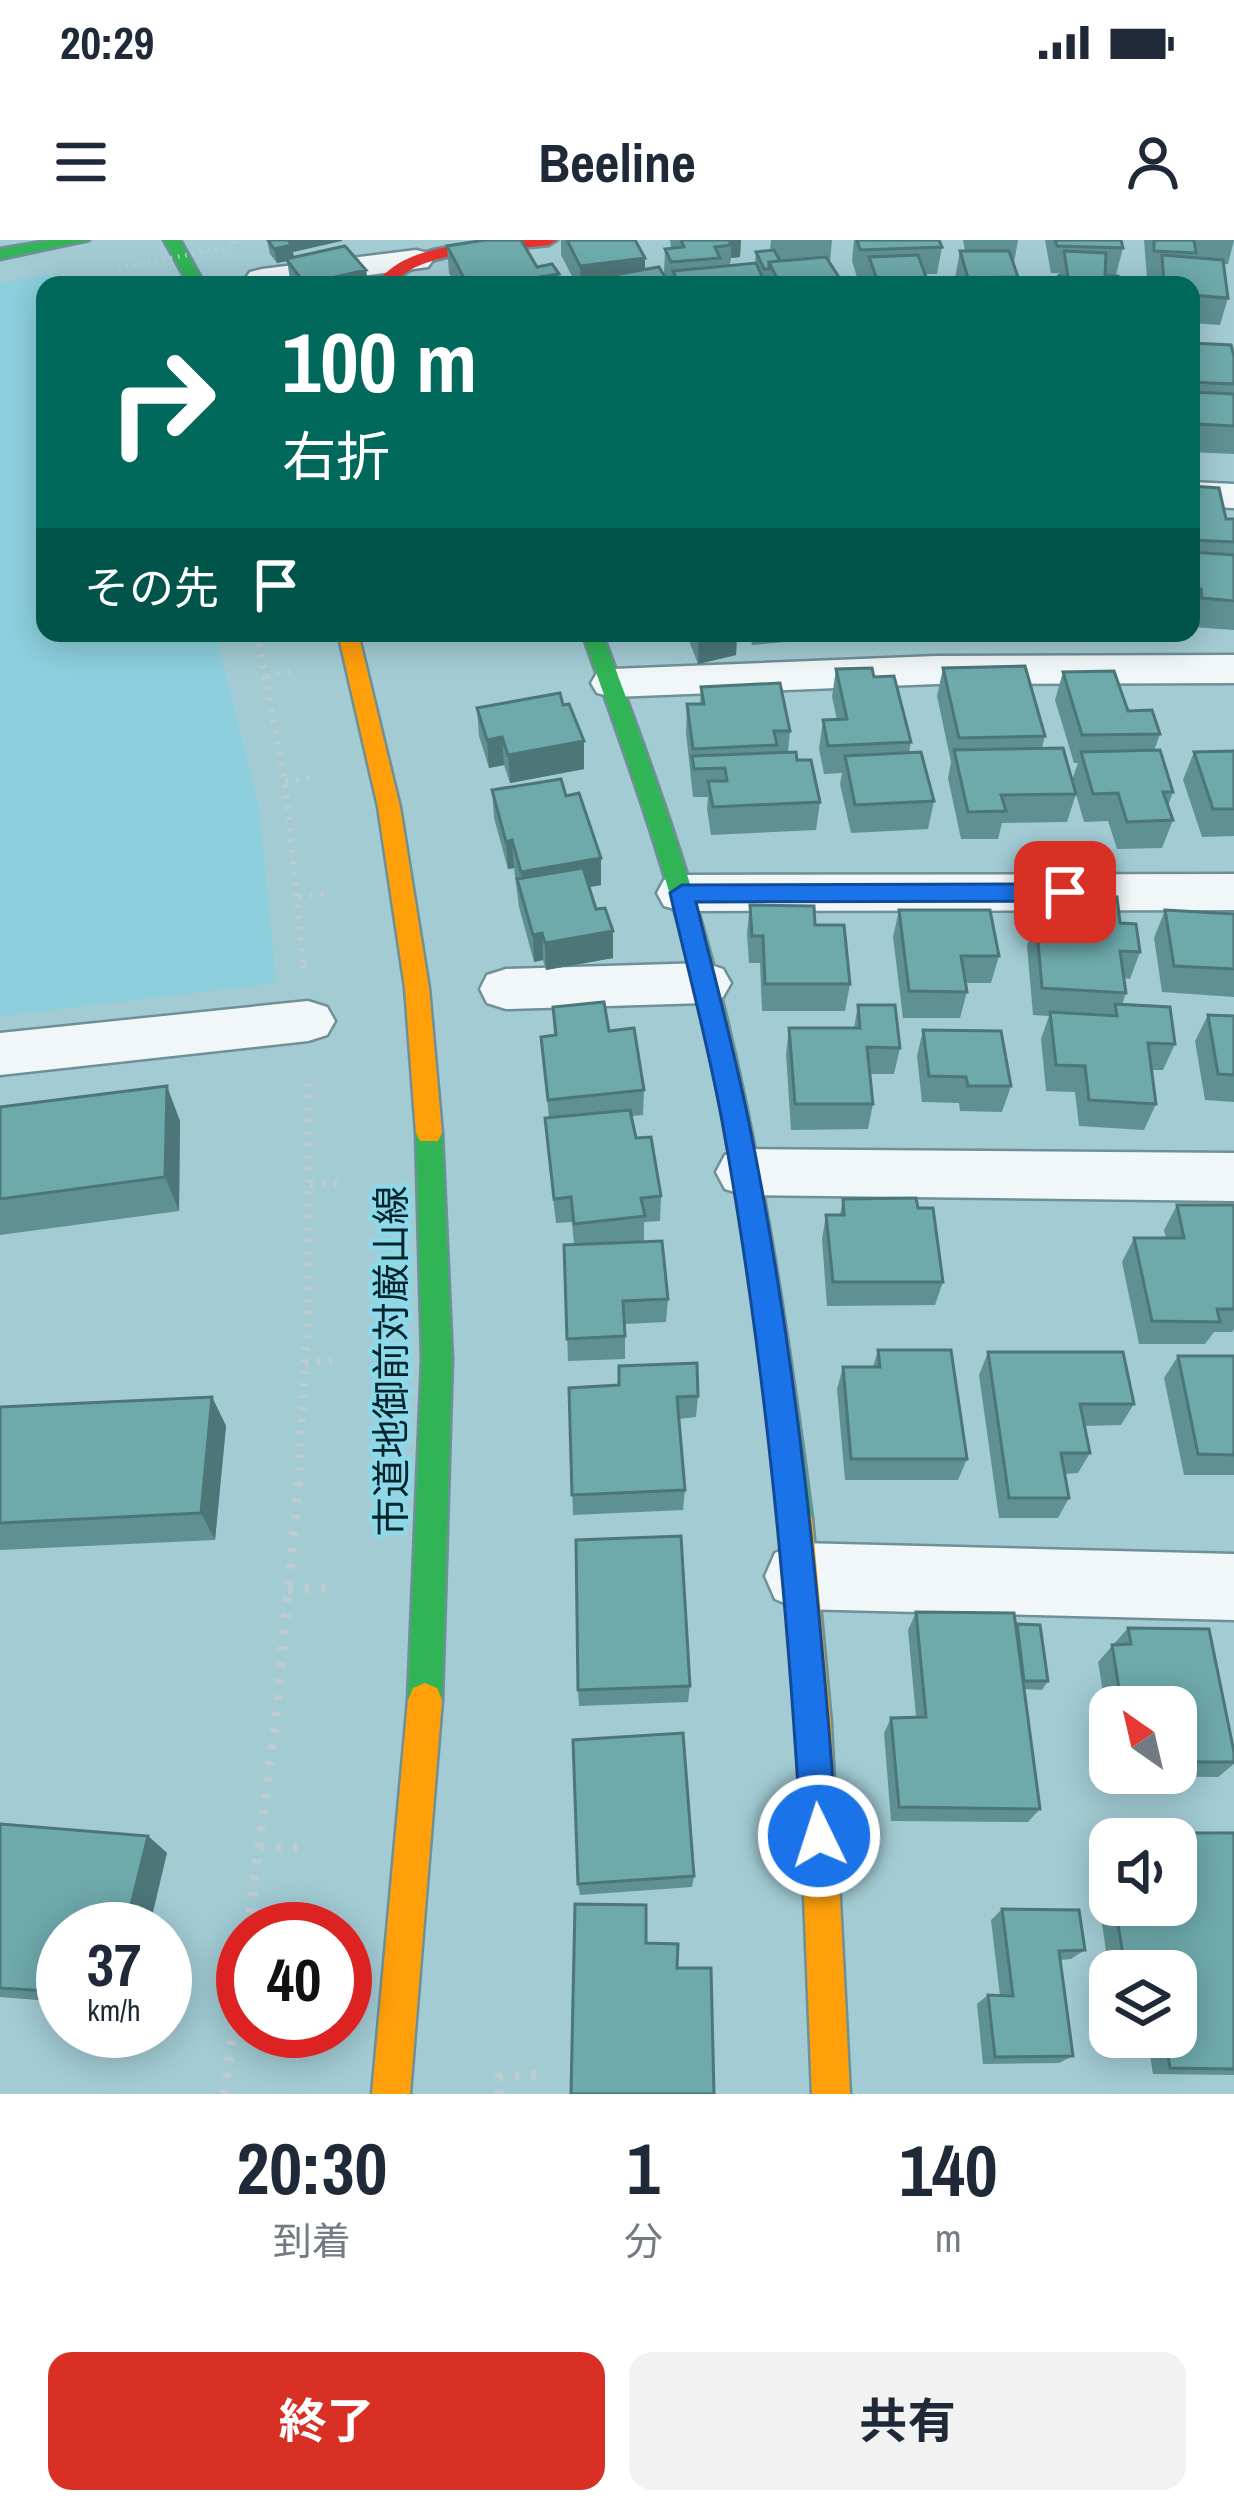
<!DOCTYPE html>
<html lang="ja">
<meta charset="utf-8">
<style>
body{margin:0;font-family:"Archivo Narrow","Noto Sans JP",sans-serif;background:#f2f2f3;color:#1f2937;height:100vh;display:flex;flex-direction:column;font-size:45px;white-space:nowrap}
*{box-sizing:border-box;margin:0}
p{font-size:39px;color:#747a83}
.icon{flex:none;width:66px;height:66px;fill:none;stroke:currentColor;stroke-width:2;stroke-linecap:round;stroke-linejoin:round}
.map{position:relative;height:1854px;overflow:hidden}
.drawer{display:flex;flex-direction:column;background:#fff;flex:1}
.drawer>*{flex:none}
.banner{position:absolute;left:36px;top:36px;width:1164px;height:366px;border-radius:24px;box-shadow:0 6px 30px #0003;background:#00695c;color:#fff;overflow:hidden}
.needle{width:78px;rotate:326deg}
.buttons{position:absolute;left:1089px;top:1446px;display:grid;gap:24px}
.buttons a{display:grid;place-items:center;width:108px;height:108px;border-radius:24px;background:#fff;box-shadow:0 6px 30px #0003;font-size:60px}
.speed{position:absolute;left:36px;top:1662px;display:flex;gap:24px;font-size:60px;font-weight:700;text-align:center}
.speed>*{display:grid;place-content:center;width:156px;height:156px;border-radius:50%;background:#fff;box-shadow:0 6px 30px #0003;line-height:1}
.speed small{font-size:30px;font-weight:400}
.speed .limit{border:18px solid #d22;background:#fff;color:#111}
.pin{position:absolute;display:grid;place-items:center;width:102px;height:102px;color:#fff;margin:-51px;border-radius:24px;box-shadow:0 6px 18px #0006}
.me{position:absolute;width:132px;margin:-66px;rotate:356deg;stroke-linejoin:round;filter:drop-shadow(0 0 9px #0008)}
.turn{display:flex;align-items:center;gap:42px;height:252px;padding:0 48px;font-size:54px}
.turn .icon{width:156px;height:156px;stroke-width:2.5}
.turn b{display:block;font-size:84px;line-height:102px}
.then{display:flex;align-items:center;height:114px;padding:0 48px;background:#0003;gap:24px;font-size:45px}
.eta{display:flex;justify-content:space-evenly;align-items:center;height:204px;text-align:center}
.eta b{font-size:72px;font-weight:700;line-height:84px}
.button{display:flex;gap:24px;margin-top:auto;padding:24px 48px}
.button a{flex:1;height:138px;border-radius:24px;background:#d93025;color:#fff;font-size:48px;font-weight:700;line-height:138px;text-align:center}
.button a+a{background:#f2f2f3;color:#1f2937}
.status{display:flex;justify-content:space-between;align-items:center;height:84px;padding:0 60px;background:#fff;direction:ltr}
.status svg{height:33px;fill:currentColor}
header{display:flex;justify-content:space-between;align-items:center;height:156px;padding:0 48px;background:#fff;font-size:54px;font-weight:700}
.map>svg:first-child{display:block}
.built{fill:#8dcfdd}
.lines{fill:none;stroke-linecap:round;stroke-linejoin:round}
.street-casing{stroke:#6f9097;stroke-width:5}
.fast-casing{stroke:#6f9097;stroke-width:5}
.slow-casing{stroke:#6f9097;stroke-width:5}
.jam-casing{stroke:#6f9097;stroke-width:5}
.path-far2{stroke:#bfcccf;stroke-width:6;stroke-dasharray:3 8;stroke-linecap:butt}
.path-far1{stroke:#bfcccf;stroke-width:8;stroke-dasharray:3 9;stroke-linecap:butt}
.path{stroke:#bfcccf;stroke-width:9;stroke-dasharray:4.5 12;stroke-linecap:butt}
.street{fill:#f1f7f9;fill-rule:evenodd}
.fast{fill:#30b455;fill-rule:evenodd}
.slow{fill:#ff9f0a;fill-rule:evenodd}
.jam{fill:#e5322d;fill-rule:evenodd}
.path-bridge{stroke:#bfcccf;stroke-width:4.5;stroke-dasharray:1.5 6;stroke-linecap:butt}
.wall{fill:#5f9194}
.shaded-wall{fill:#4d7678}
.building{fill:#6ea9ac;stroke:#4d7678;stroke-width:3}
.route{fill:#1a73e8;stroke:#114b97;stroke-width:3}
.labels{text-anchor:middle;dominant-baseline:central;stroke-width:9;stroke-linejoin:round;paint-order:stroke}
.street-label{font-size:39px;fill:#03242a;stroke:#8dd9e9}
</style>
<div class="status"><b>20:29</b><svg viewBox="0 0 49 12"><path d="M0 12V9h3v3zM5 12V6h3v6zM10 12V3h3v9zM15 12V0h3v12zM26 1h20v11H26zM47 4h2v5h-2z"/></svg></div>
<header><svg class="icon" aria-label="menu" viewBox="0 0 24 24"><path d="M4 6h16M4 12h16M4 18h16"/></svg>Beeline<svg class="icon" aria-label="person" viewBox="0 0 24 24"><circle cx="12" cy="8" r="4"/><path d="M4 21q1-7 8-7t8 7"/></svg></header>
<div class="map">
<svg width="1234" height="1854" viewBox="0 0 1234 1854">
<rect width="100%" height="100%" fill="#a2cbd4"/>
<!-- built -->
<path class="built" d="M45 35 91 45H45V393H215L259 567 276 743 0 776V43Z"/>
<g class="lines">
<!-- street casing -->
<g class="street-casing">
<path id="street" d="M416 10 428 13 433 20 428 27 297 45H249L245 39 250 32 262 29Z
M1191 242 1234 244V268L1191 266Z
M1234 415V443L936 444 613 457 597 453 591 443 597 433 613 429 936 416Z
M1234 634V670L682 671 664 666 657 653 664 640 682 635Z
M705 723 723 729 731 743 723 757 705 763 506 769 487 763 480 749 487 735 506 729Z
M308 761 327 767 335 781 327 795 308 801 0 835V793Z
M745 909 1234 913V961L745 955 725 949 716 932 725 915Z
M799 1303 1234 1314V1380L799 1369 775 1359 765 1336 775 1313Z"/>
</g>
<!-- fast casing -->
<g class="fast-casing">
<path id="fast" d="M53 0H89L0 19V9Z
M164 0H180L205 45H189Z
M582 393H602C646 510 689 627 719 748 763 922 789 1100 812 1278L807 1288 796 1293 785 1288 780 1278C760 1100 736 923 695 748 666 627 624 510 582 393Z
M429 882 438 885 442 893 452 1119 442 1460 437 1472 425 1477 413 1472 408 1460 422 1119 416 893 420 885Z"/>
</g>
<!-- slow casing -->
<g class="slow-casing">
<path id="slow" d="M338 393H358L400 567 429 748 442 893 438 901H420L416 893 405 748 378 567Z
M796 1263 807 1268 812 1278 831 1483 850 1854H812L797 1483 780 1278 785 1268Z
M425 1443 437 1448 442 1460 410 1854H372L408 1460 413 1448Z"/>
</g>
<!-- jam casing -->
<g class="jam-casing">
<path id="jam" d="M512 0H557L549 5C509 10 429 10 399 38L404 45H388L382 37C412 4 470 5 512 0Z"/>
</g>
<!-- path-far2 -->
<path class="path-far2" d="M257 393 285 542 304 728
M266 436 291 431
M285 542 312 538
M299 657 327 653"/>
<!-- path-far1 -->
<path class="path-far1" d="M303 725 304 731
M310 945 343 942
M305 1123 339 1121
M299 1230 309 1050V836"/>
<!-- path -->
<path class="path" d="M288 1349 327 1348
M260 1607 302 1608
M248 1689 276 1477 300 1227
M224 1854 243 1723
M499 1854V1837L546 1834"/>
<!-- street -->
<use href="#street" class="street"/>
<!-- fast -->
<use href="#fast" class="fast"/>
<!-- slow -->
<use href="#slow" class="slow"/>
<!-- jam -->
<use href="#jam" class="jam"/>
<!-- path-bridge -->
<path class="path-bridge" d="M119 28 234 6V0"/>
</g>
<!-- wall -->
<path class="wall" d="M267 0H342L293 12 294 17 366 30 368 45H291L287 21 277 23 270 14Z
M561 0H635L645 30 664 35 665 9 671 8 670 0H741L740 17 731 18 730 25 755 23 756 12 770 10 771 0H832L830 21H828L844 45H768V43H766V45H574L575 42 561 15Z
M854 0H939L942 7 937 34H925L929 45H866L867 36 857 37 852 21Z
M963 0H1018L1014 23 1018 37 1017 45H957L955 38 960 11H965Z
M1045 0H1121L1123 8 1116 35H1105V36L1120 45H1057L1059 33H1051Z
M1144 0H1234L1228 24H1224L1228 58 1220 85 1191 83V45H1154L1155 38H1147Z
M447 6 537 27 559 34V45H440V42L453 40 449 33Z
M1191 103 1234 116V214L1191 212Z
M1191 246 1226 279H1234V390L1192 387Z
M641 393H737L736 415 698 424 688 398 643 402Z
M749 393H809V400L752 405Z
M856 393H894L856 395Z
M943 428 1045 496 1042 508 1076 554 1067 582 1002 583 998 599H961L948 538 951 522 937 456Z
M836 429 874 437 911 502 909 513 934 561 928 589 851 593 840 544 842 533 824 534 819 509 823 480H837L832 457Z
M1063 432 1128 471 1160 494 1154 511 1173 552 1168 566 1173 580 1162 608 1117 609 1108 581 1084 582 1072 540 1078 523H1074L1055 460Z
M701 447 790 491 788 512 797 520 820 562 816 590 711 595 707 569 708 557H693L686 493 687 464H700Z
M563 465 584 501V529L510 543 504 525 489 528 479 496 477 468Z
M1234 511V596L1202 597 1183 540 1194 512Z
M492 550 601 645 589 647 613 718 546 730 543 720 534 722 519 667 514 628 508 629 494 578Z
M1068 654 1120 683 1140 712 1130 739 1124 738 1126 753 1122 765 1175 804 1163 830H1151L1156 864 1144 890 1079 886 1075 852 1046 851 1041 799 1049 776 1033 775 1027 706 1036 679 1059 681Z
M750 665 815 685 850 744 845 771H762L760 723H749L747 693Z
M899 670 999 716 991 743H966L967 752 960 778H903L893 697Z
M1165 670 1234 674V757L1162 752 1154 698Z
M858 765 900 808 894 834H870L873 864 868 889 791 890 786 814 789 788H854Z
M553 767 609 791 644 850 643 875 632 876 636 898 661 956 660 981 644 982V1001L628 1002 668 1059 666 1082 625 1084V1119L568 1121 564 1005H574L572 982 556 983 547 904 545 878H549L541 797 554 795Z
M1208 775 1234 776V862L1205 860 1195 801Z
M923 790 1011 846 1002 872 960 871 959 863 922 862 917 816Z
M0 867 180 881 179 971 0 995Z
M843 959 918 968 943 1042 935 1065 827 1066 822 999 826 975H840Z
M1177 965H1234V1089L1232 1092H1214L1205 1104H1139L1122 1022 1134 998H1166L1164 990Z
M878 1110 967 1219 958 1240H845L837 1149 843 1127H873Z
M988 1112 1134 1164 1121 1185 1085 1186 1090 1213 1078 1233 1065 1234 1069 1258 1058 1278H999L979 1135Z
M1178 1116H1234V1235H1184L1164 1138Z
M619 1145 698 1156 696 1177 679 1179 685 1250 683 1270 573 1275 569 1148Z
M212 1157 226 1186 215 1300 0 1310V1167Z
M916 1372 1015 1386 1048 1441 1042 1450 1024 1449 1040 1569 1028 1582 891 1581 884 1493 891 1478 916 1477 908 1390Z
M1128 1388 1234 1512V1524L1218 1537 1117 1536 1116 1533H1176V1467H1110V1494L1098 1422Z
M690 1446 688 1462 579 1466 578 1450Z
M0 1584 148 1596 167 1613 63 1689V1762L0 1757Z
M1153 1593H1234V1835L1153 1834 1147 1797H1176V1731H1109L1093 1623 1107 1611H1110V1665H1176V1599H1146Z
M694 1636 692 1647 580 1655 578 1644Z
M1002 1669 1085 1710 1071 1719 1060 1720 1073 1816 1059 1823 983 1824 977 1764 988 1755 1000 1756 991 1680Z"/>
<!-- shaded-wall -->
<path class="shaded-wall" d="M289 0H342V1L293 12 294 19 277 23 274 9 290 5Z
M724 0H741L740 17 731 18V5Z
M645 18V45H581L580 26Z
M366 30 368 45H305V44Z
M559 34V45H489Z
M710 393H737L736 415 698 424 699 395Z
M502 497 504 525 489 528 487 500Z
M584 501V529L510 543 508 515Z
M512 600 514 628 508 629 506 602Z
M601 618V645L523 659 521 632Z
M613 691V718L546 730 545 703Z
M542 693 543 720 534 722 533 695Z
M167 846 180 881 179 971 165 937Z
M212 1157 226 1186 215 1300 201 1273Z
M148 1596 167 1613 149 1689H125Z"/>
<!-- building -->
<path class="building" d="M268 0H288L292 5 274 9Z
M485 0H521L537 27 552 24 559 34 489 45H442L440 42 464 38 447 6Z
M567 0H635L645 18 580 26Z
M681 0H729L731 5 715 7 720 18 671 22 665 9 684 7Z
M857 0H939L942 7 860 10Z
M1055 0H1121L1123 8 1057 6Z
M1154 0H1194L1196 13 1154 11Z
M345 6 366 30 305 44 286 19Z
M774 10 780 21 769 22V29H764L756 12Z
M960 11H1009L1018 37 968 38Z
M1064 11 1106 13 1105 36H1118L1120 45H1061L1059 36 1068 37Z
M918 15 929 45H879L869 17Z
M1162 15 1223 20 1228 58 1191 55V45L1164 42Z
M826 17 844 45H780L769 22Z
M756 23 766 45H679L673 31Z
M659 27 669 44 576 45 574 42Z
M557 41 559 45H531Z
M1191 103 1231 105 1234 116V144L1191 142Z
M1191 152 1234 154V186L1195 184 1193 176H1191Z
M1191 246 1219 248 1226 279H1234V302L1191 300Z
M1191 312 1234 315V361L1202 358 1201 349H1191Z
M1025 426 1045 496 959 498 943 428Z
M872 428 874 437 894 436 911 502 828 506 823 480 847 479 836 429Z
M1114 431 1128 471 1152 470 1160 494 1082 495 1063 432Z
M780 443 790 491H774L777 505 693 509 687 464H704L701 447Z
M560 453 563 465 569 464 584 501 508 515 502 497 487 500 477 468Z
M1063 508 1076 554 1001 555 1006 571 968 572 954 510Z
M1160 510 1173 552H1163L1173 580 1127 582 1118 553 1093 554 1081 512Z
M1234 511V569H1213L1194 512Z
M796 512 797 520H811L820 562 713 567 708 541H727L725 528 694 529 692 516Z
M921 512 934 561 855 565 845 516Z
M561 539 566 556 579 553 601 618 521 632 512 600 506 602 492 550Z
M583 628 596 669 605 668 613 691 545 703 542 693 533 695 517 639Z
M1068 654 1117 657 1120 683 1136 684 1140 712 1120 711 1126 753 1042 748 1036 679 1071 681Z
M750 665 814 666 815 685H844L850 744H765L763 696H752Z
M899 670H990L999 716H961L967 752 909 751Z
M1165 670 1234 674V729L1174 726Z
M604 762 609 791 634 788 644 850 548 860 541 797 556 795 553 767Z
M1115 764 1170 767 1175 804 1148 803 1156 864 1089 860 1085 826 1056 825 1050 772 1117 776Z
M858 765H895L900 808 867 807 873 864H795L789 788H860Z
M1208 775 1234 776V835L1218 834Z
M923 790 1001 791 1011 846H968L966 837 929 836Z
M167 846 165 937 0 959V867Z
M630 870 636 898 651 897 661 956 641 958 645 976 574 984 571 957 554 959 545 878Z
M916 958 918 968H933L943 1042H833L826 975H844L843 959Z
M1177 965H1234V1069H1217L1220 1082 1152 1081 1134 998H1184Z
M662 1001 668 1059 623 1061 625 1096 567 1099 564 1005Z
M878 1110H951L967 1219H851L843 1127H880Z
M988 1112H1123L1134 1164H1080L1090 1213H1061L1069 1258H1009Z
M1178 1116H1234V1215L1198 1214Z
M697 1123 698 1156 677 1157 685 1250 572 1255 569 1148 619 1145V1126Z
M212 1157 201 1273 0 1283V1167Z
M681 1296 690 1446 578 1450 576 1300Z
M916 1372 1014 1373 1040 1569 899 1567 891 1478 926 1477Z
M1017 1384 1040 1385 1048 1441H1024Z
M1128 1388 1209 1389 1234 1512V1522H1176V1467H1122L1112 1405 1131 1404Z
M683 1493 694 1636 578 1644 573 1500Z
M0 1584 148 1596 125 1689H63V1752L0 1748Z
M1153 1593H1234V1829L1170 1828 1165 1797H1176V1731H1154L1153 1722H1124L1115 1665H1176V1599H1154Z
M575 1664 646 1665V1703L678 1704 677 1728H711L714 1854H571Z
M1002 1669 1079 1670 1085 1710 1059 1711 1073 1816 995 1817 988 1755 1013 1756Z"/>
<!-- route -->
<path class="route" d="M1065 644 1077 652 1065 661 696 662C714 736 734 809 749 883 797 1117 820 1358 837 1596L832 1608 819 1613 806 1608 801 1596C787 1358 765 1120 723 886 709 808 688 731 670 653L682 645Z"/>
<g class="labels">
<!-- street labels -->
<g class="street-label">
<text transform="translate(391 1121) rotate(-90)">市道地御前対厳山線</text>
</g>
</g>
</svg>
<div class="buttons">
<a><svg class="needle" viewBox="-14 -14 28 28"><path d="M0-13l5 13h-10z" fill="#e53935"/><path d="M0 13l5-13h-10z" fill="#747a83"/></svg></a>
<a><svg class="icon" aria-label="sound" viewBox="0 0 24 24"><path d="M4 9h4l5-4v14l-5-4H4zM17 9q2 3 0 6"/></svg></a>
<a><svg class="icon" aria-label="layers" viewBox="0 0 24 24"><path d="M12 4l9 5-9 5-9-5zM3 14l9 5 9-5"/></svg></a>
</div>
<div class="speed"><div>37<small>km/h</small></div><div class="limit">40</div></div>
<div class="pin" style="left:1065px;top:652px;background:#d93025"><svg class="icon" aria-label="arrive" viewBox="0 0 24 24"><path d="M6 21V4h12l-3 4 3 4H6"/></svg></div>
<svg class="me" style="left:819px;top:1596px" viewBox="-20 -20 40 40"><circle r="17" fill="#1a73e8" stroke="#fff" stroke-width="3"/><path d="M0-11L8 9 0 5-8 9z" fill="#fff"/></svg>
<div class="banner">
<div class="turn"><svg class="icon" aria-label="right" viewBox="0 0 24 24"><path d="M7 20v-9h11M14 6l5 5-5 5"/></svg><div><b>100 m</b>右折</div></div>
<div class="then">その先<svg class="icon" aria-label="arrive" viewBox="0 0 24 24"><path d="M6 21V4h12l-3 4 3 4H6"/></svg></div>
</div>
</div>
<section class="drawer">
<div class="eta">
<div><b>20:30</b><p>到着</p></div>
<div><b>1</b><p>分</p></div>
<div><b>140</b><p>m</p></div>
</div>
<div class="button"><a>終了</a><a>共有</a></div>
</section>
